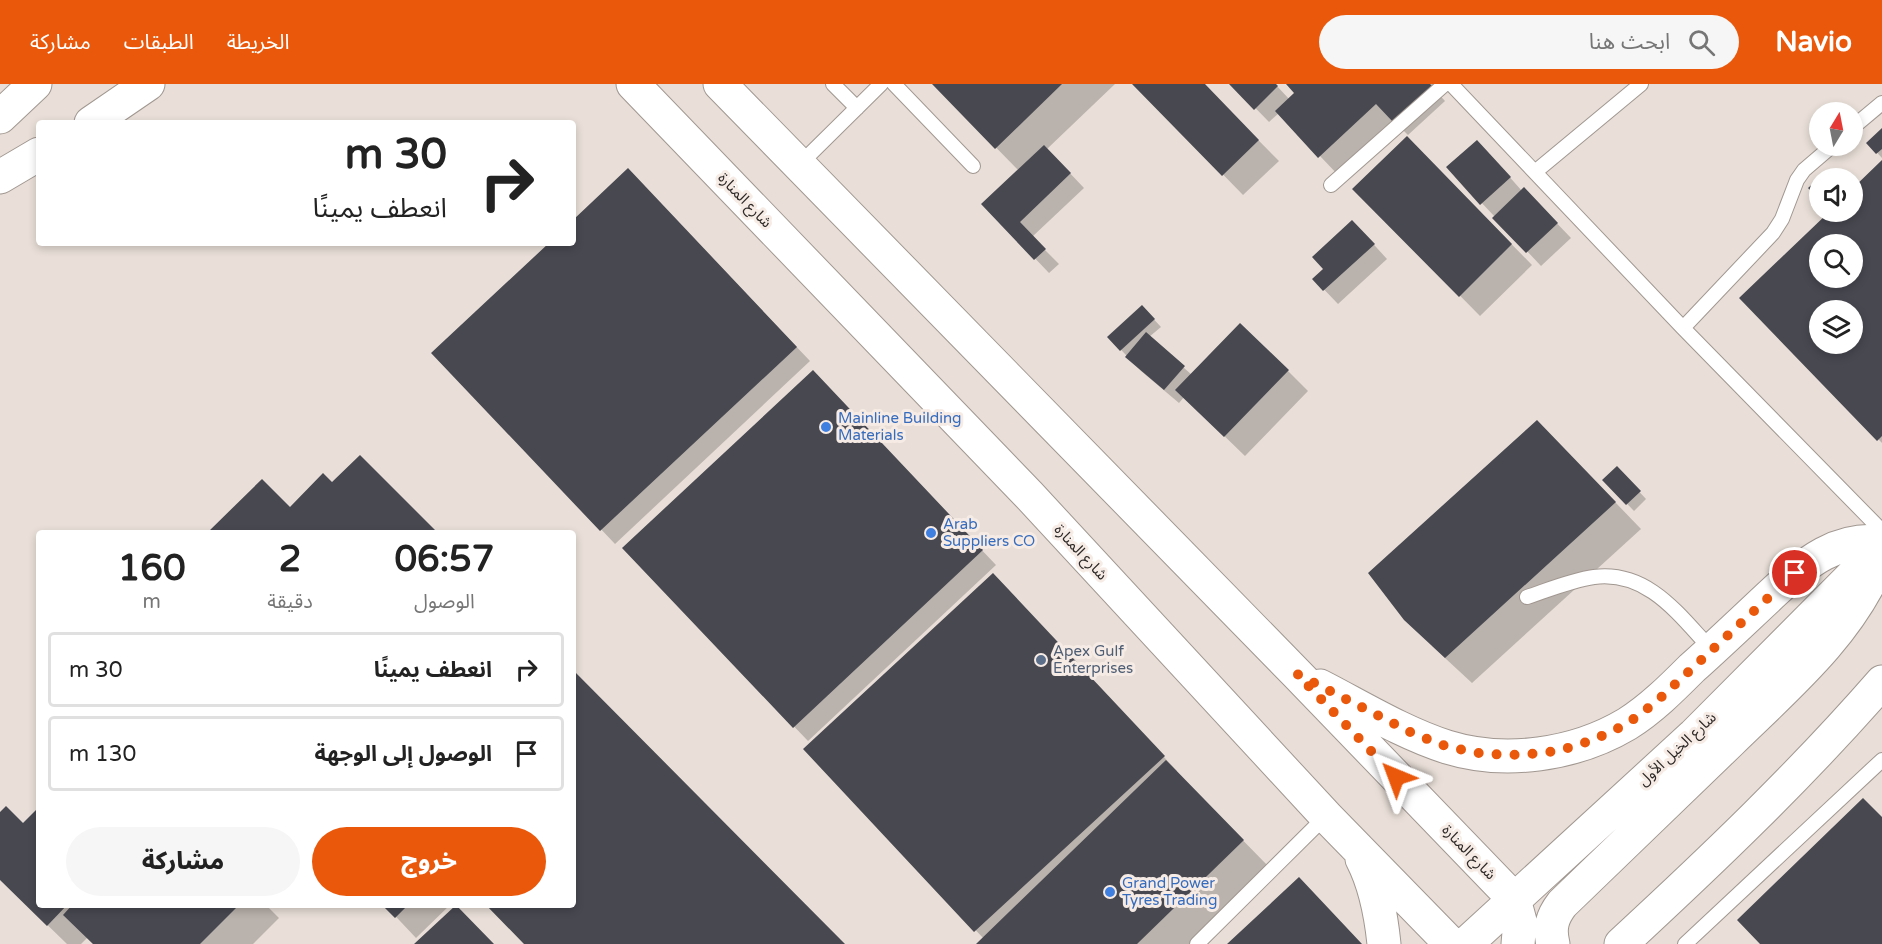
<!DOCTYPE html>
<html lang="ar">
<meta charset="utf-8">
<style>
body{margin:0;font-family:"Varela Round","Noto Sans Arabic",sans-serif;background:#f6f6f6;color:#222;direction:rtl;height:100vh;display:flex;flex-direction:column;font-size:22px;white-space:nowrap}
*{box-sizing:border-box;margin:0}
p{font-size:20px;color:#767676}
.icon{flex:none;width:33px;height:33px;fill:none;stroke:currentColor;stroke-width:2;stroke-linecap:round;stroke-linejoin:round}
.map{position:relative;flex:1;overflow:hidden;direction:ltr}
.details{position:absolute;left:36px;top:446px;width:540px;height:378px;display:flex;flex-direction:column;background:#fff;border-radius:6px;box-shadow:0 3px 9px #0003;direction:rtl}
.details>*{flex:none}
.top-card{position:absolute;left:36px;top:36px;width:540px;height:126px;border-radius:6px;box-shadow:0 3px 9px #0003;direction:rtl;background:#fff;color:#222;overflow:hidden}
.needle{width:39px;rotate:10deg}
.tools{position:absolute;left:1809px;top:18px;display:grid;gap:12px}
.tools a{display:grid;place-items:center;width:54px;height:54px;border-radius:50%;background:#fff;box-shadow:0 3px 9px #0003;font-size:30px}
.pin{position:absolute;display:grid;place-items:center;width:51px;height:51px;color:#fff;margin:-26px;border:3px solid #fff;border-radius:50%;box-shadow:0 2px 6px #0007}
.me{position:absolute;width:66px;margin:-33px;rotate:316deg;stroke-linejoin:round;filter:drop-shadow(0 0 4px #0008)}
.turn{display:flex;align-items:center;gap:21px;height:126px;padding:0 30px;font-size:27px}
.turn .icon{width:78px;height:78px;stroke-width:2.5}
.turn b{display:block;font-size:42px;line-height:51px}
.eta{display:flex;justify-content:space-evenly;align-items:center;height:102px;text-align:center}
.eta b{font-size:36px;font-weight:800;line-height:42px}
.button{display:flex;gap:12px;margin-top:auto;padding:12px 30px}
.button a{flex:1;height:69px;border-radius:36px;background:#ea580c;color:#fff;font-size:24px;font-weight:800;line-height:69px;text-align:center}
.button a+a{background:#f6f6f6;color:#222}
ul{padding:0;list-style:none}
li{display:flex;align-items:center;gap:18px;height:75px;margin:0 12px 9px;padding:0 18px;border:3px solid #e0e0e0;border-radius:6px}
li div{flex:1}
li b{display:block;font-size:22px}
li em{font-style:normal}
header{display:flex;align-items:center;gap:36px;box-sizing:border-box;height:84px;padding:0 30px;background:#ea580c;color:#fff}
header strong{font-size:28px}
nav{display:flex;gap:33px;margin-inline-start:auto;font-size:21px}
.search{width:420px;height:54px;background:#f6f6f6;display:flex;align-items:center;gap:15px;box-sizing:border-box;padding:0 21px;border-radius:33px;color:#767676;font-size:22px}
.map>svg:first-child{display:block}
.shadow{fill:#0003;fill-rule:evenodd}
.building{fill:#484851;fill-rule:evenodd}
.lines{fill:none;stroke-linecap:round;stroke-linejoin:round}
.service-casing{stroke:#a19791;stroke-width:16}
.tertiary-casing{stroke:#a19791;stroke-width:35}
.secondary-casing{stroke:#a19791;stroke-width:35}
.service{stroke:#fff;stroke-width:14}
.tertiary{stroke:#fff;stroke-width:33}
.secondary{stroke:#fff;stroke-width:33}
.route{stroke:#ea580c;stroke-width:10;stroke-dasharray:0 18}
.shop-dot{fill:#3f7fe0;stroke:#f7ece5;stroke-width:2}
.service-dot{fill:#5c6f8a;stroke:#f7ece5;stroke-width:2}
.labels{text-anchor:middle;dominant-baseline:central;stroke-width:6;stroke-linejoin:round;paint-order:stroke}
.street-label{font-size:15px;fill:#2d2927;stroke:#f7ece5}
.shop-label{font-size:15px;fill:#366cbe;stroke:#f7ece5;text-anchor:start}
.service-label{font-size:15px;fill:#4e5e75;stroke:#f7ece5;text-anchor:start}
</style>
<header>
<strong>Navio</strong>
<div class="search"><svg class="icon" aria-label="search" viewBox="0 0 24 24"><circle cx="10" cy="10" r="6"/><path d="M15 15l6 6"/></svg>ابحث هنا</div>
<nav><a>الخريطة</a><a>الطبقات</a><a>مشاركة</a></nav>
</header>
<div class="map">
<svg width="1882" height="860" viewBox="0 0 1882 860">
<rect width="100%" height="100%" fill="#e9dfd8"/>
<!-- shadow -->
<path class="shadow" d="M934 0H1115L1047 65 1084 104 1032 153 1059 180 1049 189 983 120 1019 87Z
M1135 0H1203L1279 77 1243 111Z
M1232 0H1275L1290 16 1296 9 1288 0H1437L1434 5 1445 17 1408 51 1397 40 1340 93 1279 29 1269 38Z
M1882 46V74L1868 59Z
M1407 54 1532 181 1480 232 1355 105Z
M1491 72 1522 107 1524 105 1571 154 1541 182 1448 83Z
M1882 79V359L1741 214 1831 128H1852ZM1820 160H1852V194H1820ZM1820 226H1852V260H1820Z
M642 100 810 277 615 460 434 269 551 159H573V138Z
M1366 152 1387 175 1338 220 1314 195Z
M1148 229 1161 243 1149 253 1192 291 1288 287 1308 307 1245 372 1184 313 1179 319 1141 287 1109 253Z
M826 302 996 481 808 657 624 465Z
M1563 364 1641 445 1472 599 1432 562Z
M360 373 435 448H210L262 397 290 425 332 400Z
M1617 384 1646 415 1634 427 1604 396Z
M1007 505 1177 687 1176 688 1269 783 1189 860H978L984 855 805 665Z
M39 725V820H265L279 834 253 860H94L88 853 81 860H67L0 795V730L23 742Z
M384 820H451L416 854Z"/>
<!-- building -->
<path class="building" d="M932 0H1062L995 65Z
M1132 0H1205L1259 56 1222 92Z
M1229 0H1276L1278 2 1254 26Z
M1286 0H1430L1432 2 1393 38 1376 20 1318 74 1275 27 1294 9Z
M1882 44V65L1876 70 1866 59Z
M1407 52 1512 160 1459 213 1352 105Z
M1477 56 1511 93 1480 121 1446 83Z
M1044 61 1071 89 1020 138 1046 165 1034 176 981 120Z
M1882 76V352L1877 357 1739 214 1829 128H1852V105ZM1820 160H1852V194H1820ZM1820 226H1852V260H1820Z
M628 84 797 263 600 447 431 269 549 159H573V136Z
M1825 89 1830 94H1820V117L1808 104Z
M1524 103 1558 139 1526 169 1492 134Z
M1352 136 1375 160 1323 207 1312 195 1323 185 1312 173Z
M1142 221 1155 235 1120 267 1107 253Z
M1240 239 1289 286 1224 353 1175 306Z
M1146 248 1185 282 1164 306 1125 273Z
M813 286 983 466 793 644 622 464Z
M1537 336 1616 418 1445 574 1404 536 1368 489Z
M360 371 437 448H208L262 395 290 423 323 389 332 398Z
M1617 382 1641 407 1626 421 1602 396Z
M993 489 1165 672 974 848 803 665Z
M573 586 845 860H524L485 820H573Z
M1166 676 1244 756 1137 860H976Z
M1863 714 1882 733V860H1760L1737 836Z
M6 722 23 739 39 723V820H68L47 842 0 796V728Z
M1299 793 1362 860H1227Z
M73 820H240L200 860H93L63 831Z
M381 820H409L395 834Z
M456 821 494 860H414Z"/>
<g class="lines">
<!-- service casing -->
<g class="service-casing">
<path id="service" d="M833 0 857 24
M894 0 973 82
M1451 0 1683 244 1882 447
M1852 44 1882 19
M799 81 881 0
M1535 88 1641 0
M1331 101 1445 0
M1683 244 1773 149 1782 135 1797 96 1804 86 1832 62
M1527 513C1548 506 1572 496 1594 493 1648 486 1679 531 1712 566
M1197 860 1326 732
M1685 860 1882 676"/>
</g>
<!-- tertiary casing -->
<g class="tertiary-casing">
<path id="tertiary" d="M0 33 35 0
M91 39 148 0
M0 93 39 70"/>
</g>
<!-- secondary casing -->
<g class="secondary-casing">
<path id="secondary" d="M633 0 1029 411 1326 732 1451 860
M720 0 1297 590 1514 815 1520 837 1518 860
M1320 602C1361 623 1403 649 1447 663 1505 681 1575 671 1627 640 1651 625 1672 604 1692 584 1720 559 1747 533 1775 507 1806 478 1838 453 1882 458
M1362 775C1376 802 1381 831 1384 860
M1466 860 1694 651 1882 462
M1553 860C1549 844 1552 833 1562 820 1618 766 1674 712 1730 658 1784 605 1848 552 1878 480
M1621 860C1712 776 1801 691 1882 598"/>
</g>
<!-- service -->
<use href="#service" class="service"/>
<!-- tertiary -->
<use href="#tertiary" class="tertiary"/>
<!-- secondary -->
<use href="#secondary" class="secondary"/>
</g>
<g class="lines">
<!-- route -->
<path class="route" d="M1396 693 1297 590 1414 650 1448 663 1484 670 1521 671 1558 667 1593 656 1627 640 1656 618 1795 489"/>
</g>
<!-- markers -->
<g class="shop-dot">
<circle cx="826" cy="343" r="6"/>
<circle cx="931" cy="449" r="6"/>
<circle cx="1110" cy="808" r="6"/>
</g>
<circle class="service-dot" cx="1041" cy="576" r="6"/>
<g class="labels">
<!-- street labels -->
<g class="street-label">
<text transform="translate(745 116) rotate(46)">شارع المنارة</text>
<text transform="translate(1081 468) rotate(47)">شارع المنارة</text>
<text transform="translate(1677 665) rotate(-43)">شارع الخيل الأول</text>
<text transform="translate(1469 768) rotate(46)">شارع المنارة</text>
</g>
<!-- shop labels -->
<g class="shop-label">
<text x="838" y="334">Mainline Building<tspan x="838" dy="17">Materials</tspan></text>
<text x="943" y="440">Arab<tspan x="943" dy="17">Suppliers CO</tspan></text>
<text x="1122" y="799">Grand Power<tspan x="1122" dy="17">Tyres Trading</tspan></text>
</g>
<!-- service labels -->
<g class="service-label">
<text x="1053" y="567">Apex Gulf<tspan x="1053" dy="17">Enterprises</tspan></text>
</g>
</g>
</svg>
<div class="tools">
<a><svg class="needle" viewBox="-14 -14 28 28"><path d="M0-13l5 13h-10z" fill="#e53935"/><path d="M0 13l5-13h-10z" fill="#767676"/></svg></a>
<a><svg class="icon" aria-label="sound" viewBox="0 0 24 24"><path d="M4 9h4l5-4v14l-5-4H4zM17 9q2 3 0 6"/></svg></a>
<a><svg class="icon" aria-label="search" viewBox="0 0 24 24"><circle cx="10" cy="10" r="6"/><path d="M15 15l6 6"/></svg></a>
<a><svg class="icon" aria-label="layers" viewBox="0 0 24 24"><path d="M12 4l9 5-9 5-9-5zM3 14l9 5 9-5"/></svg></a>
</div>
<div class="pin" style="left:1795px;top:489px;background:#d93025"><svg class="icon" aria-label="arrive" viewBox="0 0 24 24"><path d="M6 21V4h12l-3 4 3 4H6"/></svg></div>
<svg class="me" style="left:1396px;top:693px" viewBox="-20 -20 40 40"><path d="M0-17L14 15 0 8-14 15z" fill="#ea580c" stroke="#fff" stroke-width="4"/></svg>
<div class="top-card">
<div class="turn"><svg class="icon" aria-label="right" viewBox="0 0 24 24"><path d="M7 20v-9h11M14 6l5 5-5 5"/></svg><div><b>30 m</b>انعطف يمينًا</div></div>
</div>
<section class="details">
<div class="eta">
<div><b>06:57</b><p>الوصول</p></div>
<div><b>2</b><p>دقيقة</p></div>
<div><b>160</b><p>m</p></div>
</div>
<ul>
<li><svg class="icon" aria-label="right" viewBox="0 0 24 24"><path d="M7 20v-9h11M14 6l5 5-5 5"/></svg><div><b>انعطف يمينًا</b></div><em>30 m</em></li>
<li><svg class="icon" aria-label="arrive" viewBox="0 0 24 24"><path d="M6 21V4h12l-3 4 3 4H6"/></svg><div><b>الوصول إلى الوجهة</b></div><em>130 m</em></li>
</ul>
<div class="button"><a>خروج</a><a>مشاركة</a></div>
</section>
</div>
